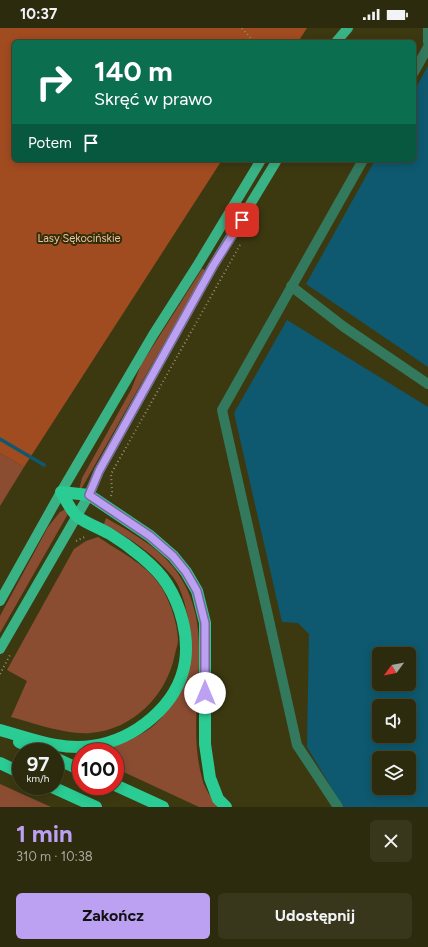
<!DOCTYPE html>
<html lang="pl">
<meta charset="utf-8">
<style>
body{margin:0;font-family:Figtree,sans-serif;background:#39371b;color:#f1f3f6;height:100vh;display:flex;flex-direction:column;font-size:15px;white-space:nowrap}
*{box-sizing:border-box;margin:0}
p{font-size:13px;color:#a7a79d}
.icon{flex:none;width:22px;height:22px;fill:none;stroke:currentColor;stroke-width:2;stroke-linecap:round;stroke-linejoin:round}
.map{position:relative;height:779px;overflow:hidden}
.drawer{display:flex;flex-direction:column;background:#2d2b0d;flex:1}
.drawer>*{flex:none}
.banner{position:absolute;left:12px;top:12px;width:404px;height:122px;border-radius:6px;box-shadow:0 2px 10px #0003,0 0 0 1px #48472e;background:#0b6e4f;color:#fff;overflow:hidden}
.needle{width:26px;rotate:238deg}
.controls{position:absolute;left:372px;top:619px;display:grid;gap:8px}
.controls a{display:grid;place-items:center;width:44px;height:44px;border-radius:6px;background:#2d2b0d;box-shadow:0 2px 10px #0003,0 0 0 1px #48472e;font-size:20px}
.speed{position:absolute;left:12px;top:715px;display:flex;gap:8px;font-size:20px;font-weight:700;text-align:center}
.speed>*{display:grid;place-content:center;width:52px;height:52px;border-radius:50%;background:#2d2b0d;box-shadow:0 2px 10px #0003,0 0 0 1px #48472e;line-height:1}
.speed small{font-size:10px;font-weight:400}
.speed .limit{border:6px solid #d22;background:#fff;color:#111}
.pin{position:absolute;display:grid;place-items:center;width:34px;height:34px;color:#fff;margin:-17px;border-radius:8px;box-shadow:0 2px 6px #0006}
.me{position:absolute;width:44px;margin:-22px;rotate:0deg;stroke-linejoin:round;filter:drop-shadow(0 0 3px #0008)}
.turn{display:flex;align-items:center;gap:14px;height:84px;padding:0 16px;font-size:18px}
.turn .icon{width:52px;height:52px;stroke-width:2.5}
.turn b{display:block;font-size:28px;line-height:34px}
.then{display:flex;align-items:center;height:38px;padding:0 16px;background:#0003;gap:8px;font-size:15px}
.round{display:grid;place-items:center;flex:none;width:42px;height:42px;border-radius:6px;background:#39371b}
.overview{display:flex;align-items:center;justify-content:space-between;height:68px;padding:0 16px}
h1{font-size:24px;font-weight:700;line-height:30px;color:#bca0f2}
.cta{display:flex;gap:8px;margin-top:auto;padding:8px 16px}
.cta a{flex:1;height:46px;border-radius:6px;background:#bca0f2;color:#111;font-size:16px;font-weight:700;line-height:46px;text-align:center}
.cta a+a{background:#39371b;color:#f1f3f6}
.status{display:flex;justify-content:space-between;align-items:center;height:28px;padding:0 20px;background:#2d2b0d;direction:ltr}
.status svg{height:11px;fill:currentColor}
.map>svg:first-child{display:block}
.green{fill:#8b4d32}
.forest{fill:#a14b20}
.water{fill:#0e596f;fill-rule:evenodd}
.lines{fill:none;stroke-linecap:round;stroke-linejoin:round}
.stream{stroke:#0e596f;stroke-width:3.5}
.path{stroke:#908e70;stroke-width:2;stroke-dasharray:1 3;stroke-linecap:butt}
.minor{stroke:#33795d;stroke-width:10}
.major{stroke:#39b385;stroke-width:10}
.highway{stroke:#2bcb94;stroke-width:12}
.route-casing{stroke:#7a689d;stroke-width:10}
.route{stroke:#bca0f2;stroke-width:7}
.labels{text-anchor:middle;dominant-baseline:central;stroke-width:4;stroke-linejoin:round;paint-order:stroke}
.park-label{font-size:11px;fill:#f0bfab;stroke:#322e05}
</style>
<div class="status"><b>10:37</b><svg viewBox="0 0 49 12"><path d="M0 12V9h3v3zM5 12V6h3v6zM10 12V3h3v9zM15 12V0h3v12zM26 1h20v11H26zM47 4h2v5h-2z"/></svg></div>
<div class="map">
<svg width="428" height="779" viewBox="0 0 428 779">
<rect width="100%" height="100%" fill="#3c3911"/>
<!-- green -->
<path class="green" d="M202 241H204V245L80 463 79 462 82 450 131 362 141 337Z
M0 425 24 439 0 478Z
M68 480 69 484 0 605V588L48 499 60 484Z
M106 490C124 500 149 514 164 529 228 593 181 674 202 750 204 760 212 770 217 779H199L115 740V724H93C117 717 146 709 162 689 174 675 179 659 184 642 186 637 189 631 190 625 193 606 185 564 173 549 154 526 130 510 104 496Z
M98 509C120 524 150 538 163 562 171 577 177 594 178 611 178 616 176 621 175 626 167 667 133 702 90 705 67 707 33 695 11 689L27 653 7 642 74 521 86 513Z
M0 756 51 779H0Z"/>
<!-- forest -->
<path class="forest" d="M0 0H307L298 14H14V132H222L24 439 0 425Z"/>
<!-- water -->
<path class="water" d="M428 38V339L306 256 375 132H414V63Z
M287 292 428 379V779H343L307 719 309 606 298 595 282 594 234 385ZM379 626H409V656H379ZM379 678H409V708H379ZM379 730H409V760H379Z"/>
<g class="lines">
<!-- stream -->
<path class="stream" d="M0 411 44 437"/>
<!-- path -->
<path class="path" d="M242 0 254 14
M111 468 112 464 111 446 240 217
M76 513 87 508
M0 646 10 627"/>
<!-- minor -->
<path class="minor" d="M428 0V14
M414 44 428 19
M291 258 344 299 428 356
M338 779 297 717 222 382 363 132"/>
<!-- major -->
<path class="major" d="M336 14 348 0
M0 573 61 464 153 307 197 238 261 132
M0 621 89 467 99 443 213 238 277 132"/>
<!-- highway -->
<path class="highway" d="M61 464 89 467 150 508 173 528 186 544 197 563 205 595V716L210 750 218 771 226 779
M0 702C30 710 61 723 92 718 134 712 178 678 185 634 189 608 181 578 167 556 156 538 128 517 110 506 100 500 87 496 78 489 72 485 65 470 61 464
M19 714 41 724
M55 730 81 742
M0 735 21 745
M115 757 163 779
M50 758 96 779"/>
</g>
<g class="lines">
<!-- route casing -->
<g class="route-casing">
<path id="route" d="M205 665V595L197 563 186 544 173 528 150 508 89 467 99 443 213 238 242 192"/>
</g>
<!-- route -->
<use href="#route" class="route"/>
</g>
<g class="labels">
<!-- park labels -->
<g class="park-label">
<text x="79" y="210">Lasy Sękocińskie</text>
</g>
</g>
</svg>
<div class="controls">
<a><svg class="needle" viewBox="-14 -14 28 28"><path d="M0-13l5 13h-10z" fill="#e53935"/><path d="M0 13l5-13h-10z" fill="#a7a79d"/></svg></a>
<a><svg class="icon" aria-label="sound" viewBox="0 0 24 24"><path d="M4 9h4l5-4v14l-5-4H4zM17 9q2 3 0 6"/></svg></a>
<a><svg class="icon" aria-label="layers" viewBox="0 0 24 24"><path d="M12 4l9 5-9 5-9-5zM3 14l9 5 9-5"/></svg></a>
</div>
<div class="speed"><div>97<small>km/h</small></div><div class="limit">100</div></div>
<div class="pin" style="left:242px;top:192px;background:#d93025"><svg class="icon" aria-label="arrive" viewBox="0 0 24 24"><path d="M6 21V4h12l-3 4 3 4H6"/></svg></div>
<svg class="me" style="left:205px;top:665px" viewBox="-20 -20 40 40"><circle r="19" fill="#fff"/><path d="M0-13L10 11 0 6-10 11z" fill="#bca0f2"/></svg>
<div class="banner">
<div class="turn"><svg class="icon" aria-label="right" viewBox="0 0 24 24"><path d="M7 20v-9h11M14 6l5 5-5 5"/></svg><div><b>140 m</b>Skręć w prawo</div></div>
<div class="then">Potem<svg class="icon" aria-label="arrive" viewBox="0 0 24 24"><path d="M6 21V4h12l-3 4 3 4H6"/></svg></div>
</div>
</div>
<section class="drawer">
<div class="overview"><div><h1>1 min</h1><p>310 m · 10:38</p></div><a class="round"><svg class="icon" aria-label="close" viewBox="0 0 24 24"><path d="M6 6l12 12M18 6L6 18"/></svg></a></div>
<div class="cta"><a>Zakończ</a><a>Udostępnij</a></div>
</section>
